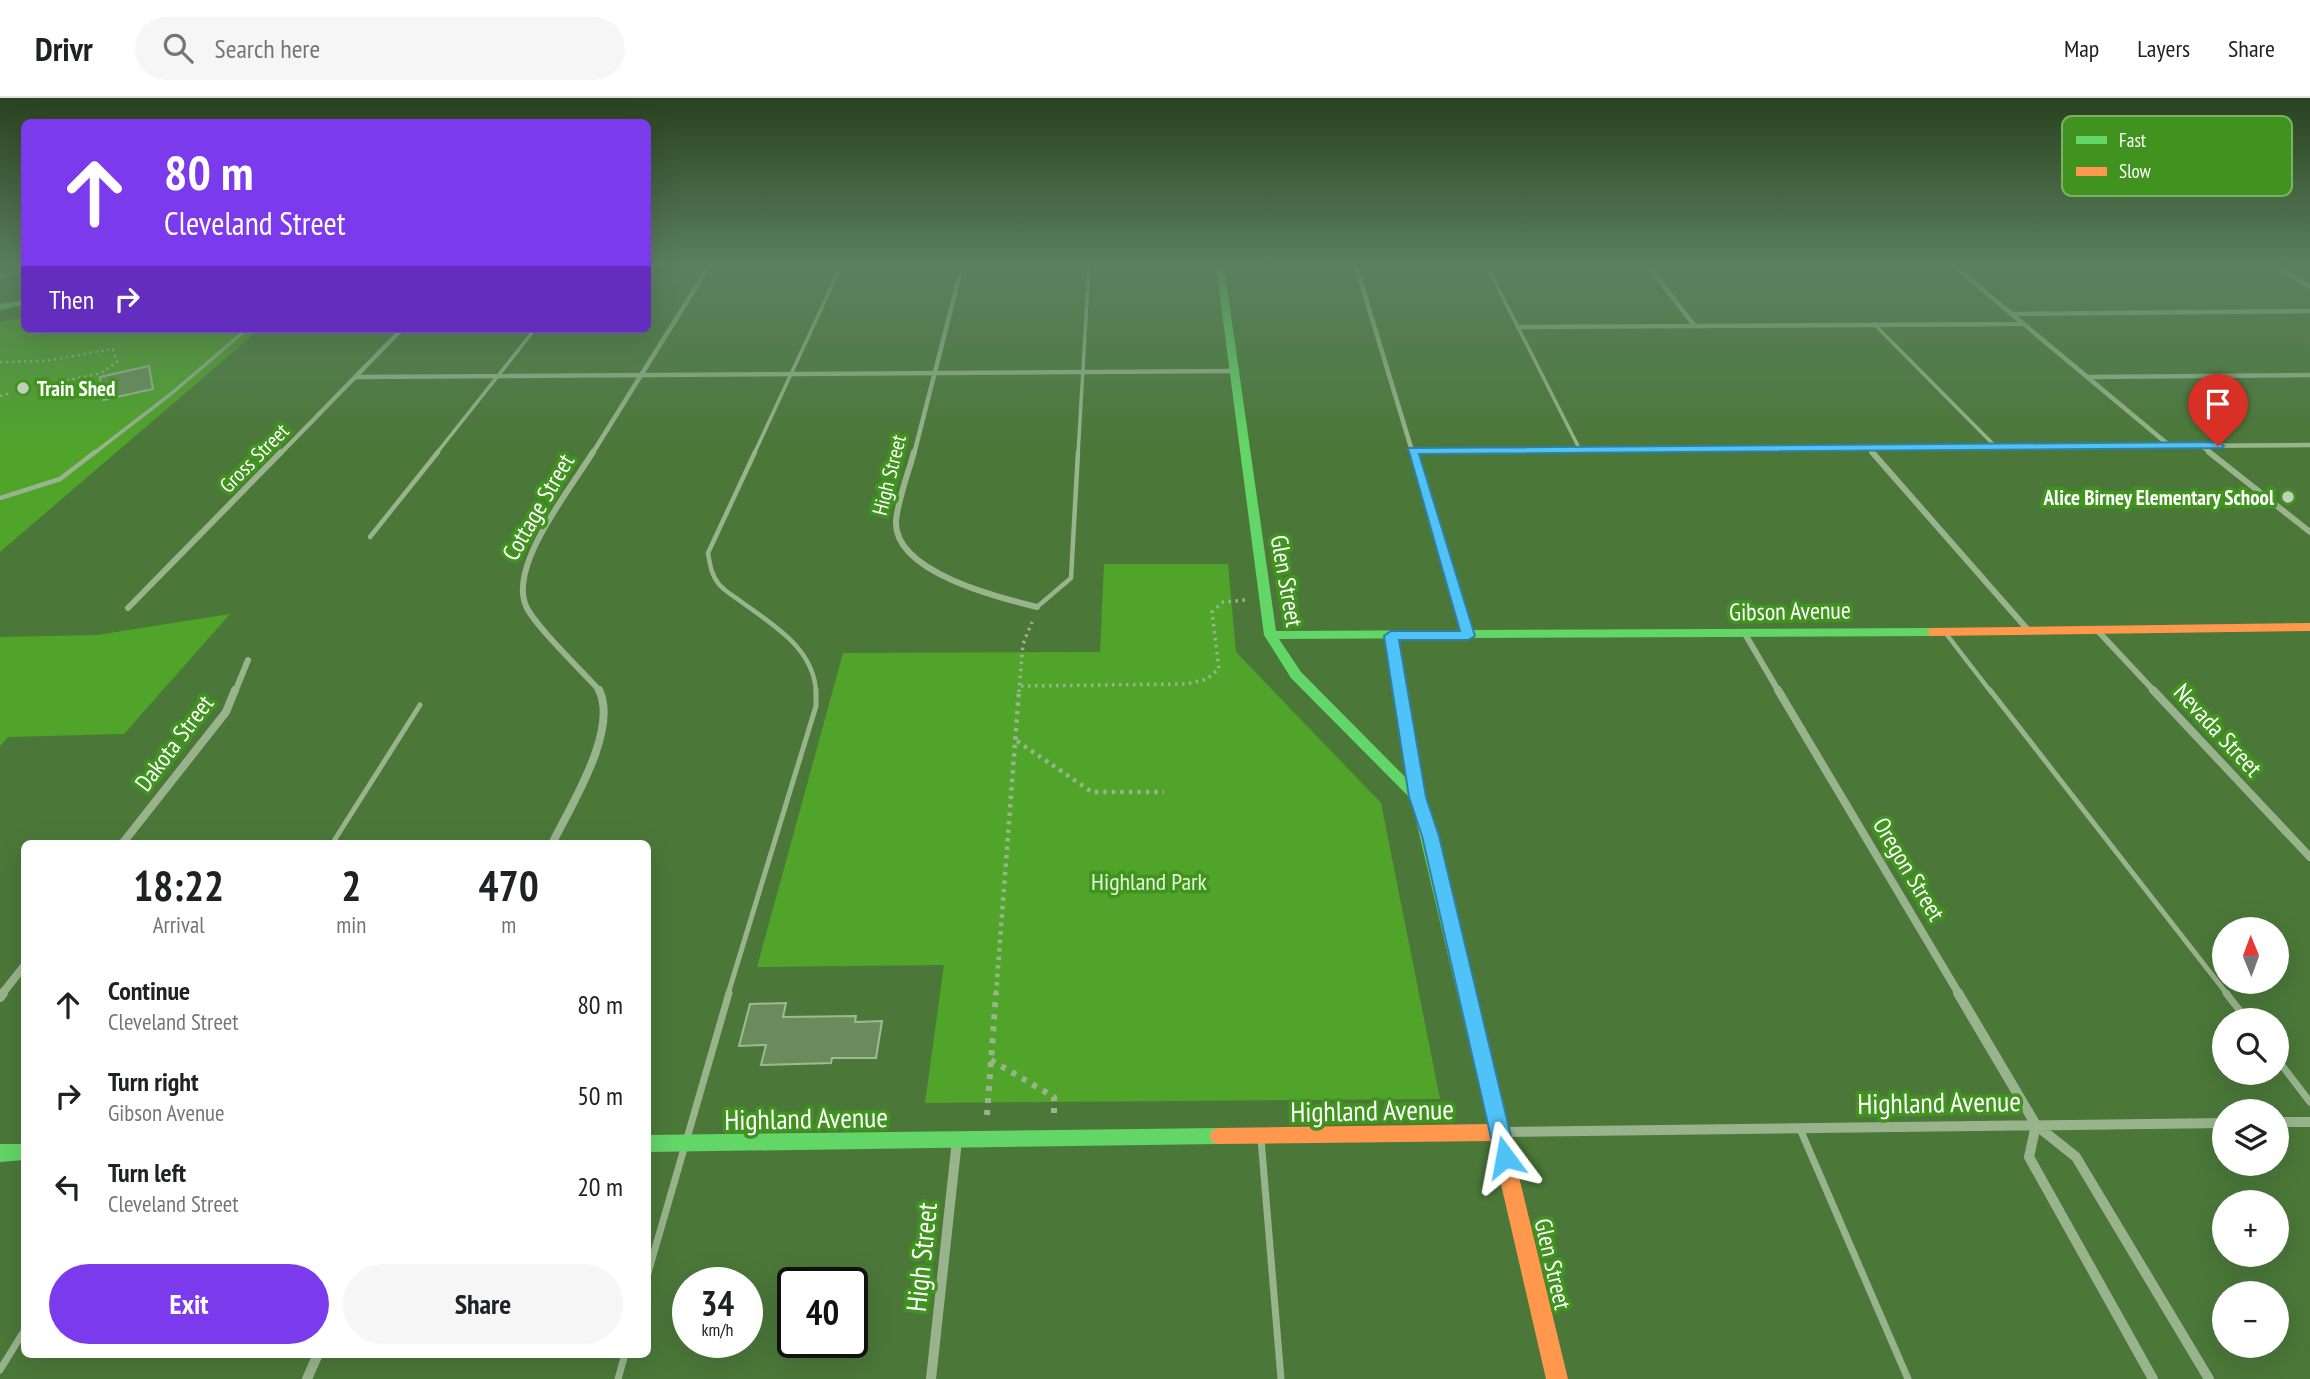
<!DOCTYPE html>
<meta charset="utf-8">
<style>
body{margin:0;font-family:"PT Sans Narrow",sans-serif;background:#f6f6f6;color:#202124;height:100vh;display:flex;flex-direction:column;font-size:26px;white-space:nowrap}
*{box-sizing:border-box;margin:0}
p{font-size:23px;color:#757577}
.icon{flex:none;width:38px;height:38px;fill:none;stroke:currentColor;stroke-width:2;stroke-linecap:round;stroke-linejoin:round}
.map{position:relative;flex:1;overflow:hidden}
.details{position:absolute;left:21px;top:742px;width:630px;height:518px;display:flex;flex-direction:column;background:#fff;border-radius:10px;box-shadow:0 7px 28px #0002}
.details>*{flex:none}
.top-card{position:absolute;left:21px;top:21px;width:630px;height:214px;border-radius:10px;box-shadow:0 7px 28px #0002;background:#7c3aed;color:#fff;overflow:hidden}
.needle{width:46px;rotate:359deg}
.buttons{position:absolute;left:2212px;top:819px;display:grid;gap:14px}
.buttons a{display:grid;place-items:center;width:77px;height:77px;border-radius:50%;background:#fff;box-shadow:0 7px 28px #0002;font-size:35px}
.speed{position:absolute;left:672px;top:1169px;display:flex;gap:14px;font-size:35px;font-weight:700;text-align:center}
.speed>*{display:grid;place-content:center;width:91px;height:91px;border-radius:50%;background:#fff;box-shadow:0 7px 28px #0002;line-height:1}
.speed small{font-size:18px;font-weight:400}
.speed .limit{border:4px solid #111;border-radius:10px;background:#fff;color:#111}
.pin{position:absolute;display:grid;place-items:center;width:60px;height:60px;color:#fff;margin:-72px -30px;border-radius:50% 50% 50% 0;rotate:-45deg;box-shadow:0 0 7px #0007}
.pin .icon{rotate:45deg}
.me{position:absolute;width:77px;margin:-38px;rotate:347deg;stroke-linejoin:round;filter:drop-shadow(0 0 5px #0008)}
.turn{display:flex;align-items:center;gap:24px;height:147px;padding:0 28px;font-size:32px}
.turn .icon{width:91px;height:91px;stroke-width:2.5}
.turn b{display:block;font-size:49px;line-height:60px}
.then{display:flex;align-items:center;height:66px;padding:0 28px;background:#0003;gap:14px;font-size:26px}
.eta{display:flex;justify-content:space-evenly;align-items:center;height:119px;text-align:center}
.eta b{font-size:42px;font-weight:800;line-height:49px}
.cta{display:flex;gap:14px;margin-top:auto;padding:14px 28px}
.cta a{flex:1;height:80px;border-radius:42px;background:#7c3aed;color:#fff;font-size:28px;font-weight:800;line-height:80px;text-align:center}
.cta a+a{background:#f6f6f6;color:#202124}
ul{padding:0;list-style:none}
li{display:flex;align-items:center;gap:21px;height:91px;padding:0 28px}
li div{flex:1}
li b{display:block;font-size:26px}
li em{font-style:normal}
header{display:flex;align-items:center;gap:42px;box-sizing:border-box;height:98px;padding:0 35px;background:#fff;border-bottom:2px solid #e0e0e0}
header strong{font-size:33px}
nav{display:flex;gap:38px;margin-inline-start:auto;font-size:24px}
.search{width:490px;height:63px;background:#f6f6f6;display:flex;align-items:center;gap:18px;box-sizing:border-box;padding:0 24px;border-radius:38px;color:#757577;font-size:26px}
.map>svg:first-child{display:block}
.green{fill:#4fa429}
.building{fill:#6a8c5c;stroke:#a0b995;stroke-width:2}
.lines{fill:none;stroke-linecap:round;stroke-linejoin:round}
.path-far3{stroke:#99b48d;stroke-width:2.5;stroke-dasharray:2.5 3.5;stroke-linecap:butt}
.path-far2{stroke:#99b48d;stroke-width:3.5;stroke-dasharray:2.5 4.5;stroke-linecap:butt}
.path-far1{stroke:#99b48d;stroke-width:4.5;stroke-dasharray:3.5 5;stroke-linecap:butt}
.path{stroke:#99b48d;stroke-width:6;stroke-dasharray:5 7;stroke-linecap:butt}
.lane-far3{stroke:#99b48d;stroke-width:3.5}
.lane-far2{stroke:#99b48d;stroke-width:4.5}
.lane-far1{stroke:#99b48d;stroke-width:5}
.lane{stroke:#99b48d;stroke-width:7}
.street-far3{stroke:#99b48d;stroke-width:4.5}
.street-far2{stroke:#99b48d;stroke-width:6}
.street-far1{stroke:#99b48d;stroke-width:8}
.street{stroke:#99b48d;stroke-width:10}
.fast{fill:#63d668;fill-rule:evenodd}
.slow{fill:#ff974d;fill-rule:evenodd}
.route{fill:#4fc3f7;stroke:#337fa1;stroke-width:2}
.poi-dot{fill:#c0d0ba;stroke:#40931e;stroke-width:2.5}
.labels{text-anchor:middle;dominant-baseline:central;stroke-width:7;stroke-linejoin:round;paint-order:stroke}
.far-poi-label{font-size:21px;font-weight:bold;fill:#fff;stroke:#40931e;text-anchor:start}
.far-street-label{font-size:21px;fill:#fff;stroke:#40931e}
.street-label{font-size:24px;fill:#fff;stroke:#40931e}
.park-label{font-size:24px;fill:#e1fad5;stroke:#40931e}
.near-street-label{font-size:28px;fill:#fff;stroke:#40931e}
.key{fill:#40931e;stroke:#79b362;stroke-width:2}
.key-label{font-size:19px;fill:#fff}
</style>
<header>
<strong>Drivr</strong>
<div class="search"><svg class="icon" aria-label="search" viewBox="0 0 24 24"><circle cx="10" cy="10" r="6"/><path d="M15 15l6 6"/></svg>Search here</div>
<nav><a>Map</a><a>Layers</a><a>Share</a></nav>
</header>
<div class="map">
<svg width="2310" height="1281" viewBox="0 0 2310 1281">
<rect width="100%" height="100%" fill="#4b7839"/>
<!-- green -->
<path class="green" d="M24 219V231H260L0 454V224Z
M1104 466H1228L1236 554 1381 705 1440 1001 925 1005 944 867 757 869 843 555 1100 554Z
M230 516 124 636 8 639 0 648V539L97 537Z"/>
<!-- building -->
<path class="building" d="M149 268 153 291 103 302 100 279Z
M786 905 783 919 856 918 855 924 882 923 876 960H832L831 965 761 967 766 947 739 948 750 906Z"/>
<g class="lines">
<!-- path-far3 -->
<path class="path-far3" d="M0 264 45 263 113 251 117 264 101 275 41 288
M0 298 11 295"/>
<!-- path-far2 -->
<path class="path-far2" d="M1021 588 1187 586 1207 581 1219 571 1212 514 1223 504 1246 502
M1019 594 1023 546 1032 524"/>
<!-- path-far1 -->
<path class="path-far1" d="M1017 643 1092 694H1164
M996 896 1019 592"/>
<!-- path -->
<path class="path" d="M991 962 1054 999V1016
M987 1017 996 895"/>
<!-- lane-far3 -->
<path class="lane-far3" d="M1487 168 1580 352
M0 179 24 173
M1874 226 1996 349
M93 356 172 295 247 231
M436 356 535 231
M754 356 841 168
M1078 356 1089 168"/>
<!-- lane-far2 -->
<path class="lane-far2" d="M755 354 708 455C710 466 711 476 718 485 723 492 732 497 739 502 771 526 814 549 816 594
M0 400 60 381 95 354
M370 439 438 354
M1037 509 1071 480 1078 354
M1944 533 1991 594"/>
<!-- lane-far1 -->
<path class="lane-far1" d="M1990 592 2227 896
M332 746 420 607
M728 896 816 608V592"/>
<!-- lane -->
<path class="lane" d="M2226 895 2247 922
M2277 961 2310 1004
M1800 1031 1908 1281
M1261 1041 1281 1281
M648 1175 729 895
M0 1272 24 1233
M618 1281 625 1256"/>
<!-- street-far3 -->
<path class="street-far3" d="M1356 168 1413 356
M1648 168 1694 227
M1954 168 2170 348
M2274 168 2310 189
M2011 216 2310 213
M1518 229 2022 226
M357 279 1234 273
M2087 279 2310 277
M2202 348 2212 356
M1869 350 1874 356
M1412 353 2310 347
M280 356 402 231
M592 356 709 168
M914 356 962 168"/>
<!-- street-far2 -->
<path class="street-far2" d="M593 354C572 389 508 467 526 508 534 527 584 575 601 594
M914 354C908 376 898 401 896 423 893 474 1000 500 1037 509
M1412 354 1468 538
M1872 354 2028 532
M2209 354 2310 434
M128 510 281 354
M2097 532 2155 594
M1745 536 1779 594
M1391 538 1400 594
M235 594 248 562"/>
<!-- street-far1 -->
<path class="street-far1" d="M1400 592 1417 696
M1778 592 1959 896
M2153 592 2310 759
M122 746 226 614 235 592
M552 746C570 709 619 632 599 592
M2 896 24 868"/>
<!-- street -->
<path class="street" d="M1958 895 2036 1027 2029 1059 2153 1281
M0 899 3 895
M2277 1024H2310
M2036 1027 2076 1059 2209 1281
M1500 1034 2224 1025
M307 1281 318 1256
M931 1281 957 1042"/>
<!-- fast -->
<path class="fast" d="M1216 168H1224L1276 533 1932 530 1938 534 1932 538 1279 541 1301 574 1425 699 1496 984 1493 990 1487 992 1481 990 1478 984 1411 701 1291 580 1264 537Z
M24 202V207L0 212V206Z
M1219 1030 1226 1032 1228 1038 1226 1044 1219 1046 648 1054V1037Z
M0 1046H24V1062L0 1064Z"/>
<!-- slow -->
<path class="slow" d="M2310 525V533L1932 538 1926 534 1932 530Z
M1487 976 1493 978 1496 984 1568 1281H1546L1491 1043 1219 1046 1212 1044 1210 1038 1212 1032 1219 1030 1488 1026 1478 984 1481 978Z"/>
</g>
<!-- sky -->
<linearGradient id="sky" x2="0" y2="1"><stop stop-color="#29421f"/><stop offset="0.48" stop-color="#5b805f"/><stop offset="1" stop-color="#5b805f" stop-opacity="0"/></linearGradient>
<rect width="2310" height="347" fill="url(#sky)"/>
<!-- route -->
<path class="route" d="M2218 344 2224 348 2222 350 1419 356 1475 538 1468 542H1399L1426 699 1439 738 1516 1059 1512 1066 1505 1068 1497 1066 1422 738 1409 699 1384 538 1391 533H1460L1408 350Z"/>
<!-- markers -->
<g class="poi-dot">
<circle cx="23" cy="290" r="7"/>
<circle cx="2288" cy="399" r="7"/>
</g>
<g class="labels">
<!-- far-poi labels -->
<g class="far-poi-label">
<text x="37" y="290">Train Shed</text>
<text x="2274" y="399" text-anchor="end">Alice Birney Elementary School</text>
</g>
<!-- far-street labels -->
<g class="far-street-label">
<text transform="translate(254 360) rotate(-45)">Gross Street</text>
<text transform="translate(889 377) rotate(-76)">High Street</text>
</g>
<!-- street labels -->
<g class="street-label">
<text transform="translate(538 409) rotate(-60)">Cottage Street</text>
<text transform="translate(1287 483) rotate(80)">Glen Street</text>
<text transform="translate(1790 513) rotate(-1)">Gibson Avenue</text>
<text transform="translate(2218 632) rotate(47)">Nevada Street</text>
<text transform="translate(174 645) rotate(-53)">Dakota Street</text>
<text transform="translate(1909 771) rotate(59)">Oregon Street</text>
<text transform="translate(1553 1166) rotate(77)">Glen Street</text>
</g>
<!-- park labels -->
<g class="park-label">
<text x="1149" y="783">Highland Park</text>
</g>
<!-- near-street labels -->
<g class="near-street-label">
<text transform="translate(1939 1004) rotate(-1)">Highland Avenue</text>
<text transform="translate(1372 1012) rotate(-1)">Highland Avenue</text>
<text transform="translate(806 1020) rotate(-1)">Highland Avenue</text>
<text transform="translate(921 1159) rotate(-84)">High Street</text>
</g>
</g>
<!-- legend -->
<rect x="2062" y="18" width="230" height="80" rx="10" class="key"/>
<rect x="2076" y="38" width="31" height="8" fill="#63d668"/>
<rect x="2076" y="69" width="31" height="9" fill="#ff974d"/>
<g class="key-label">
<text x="2119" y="49">Fast</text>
<text x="2119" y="80">Slow</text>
</g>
</svg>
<div class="buttons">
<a><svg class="needle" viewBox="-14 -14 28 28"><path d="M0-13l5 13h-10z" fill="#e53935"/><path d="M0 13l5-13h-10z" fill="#757577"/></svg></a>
<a><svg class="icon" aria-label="search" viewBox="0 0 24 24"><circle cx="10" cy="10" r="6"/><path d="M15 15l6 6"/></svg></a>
<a><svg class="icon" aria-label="layers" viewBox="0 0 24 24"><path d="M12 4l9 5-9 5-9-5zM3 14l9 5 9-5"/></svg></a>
<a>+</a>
<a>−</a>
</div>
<div class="speed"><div>34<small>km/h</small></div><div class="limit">40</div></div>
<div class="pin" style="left:2218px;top:348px;background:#d93025"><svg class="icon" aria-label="arrive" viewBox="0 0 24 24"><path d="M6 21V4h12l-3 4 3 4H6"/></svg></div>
<svg class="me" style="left:1505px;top:1059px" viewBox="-20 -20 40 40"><path d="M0-17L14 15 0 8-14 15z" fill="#4fc3f7" stroke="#fff" stroke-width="4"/></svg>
<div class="top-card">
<div class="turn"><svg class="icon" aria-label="ahead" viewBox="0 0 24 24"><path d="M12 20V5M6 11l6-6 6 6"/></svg><div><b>80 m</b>Cleveland Street</div></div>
<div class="then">Then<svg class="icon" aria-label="right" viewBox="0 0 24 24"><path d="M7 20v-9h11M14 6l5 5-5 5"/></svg></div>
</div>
<section class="details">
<div class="eta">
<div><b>18:22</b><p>Arrival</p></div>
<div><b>2</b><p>min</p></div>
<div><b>470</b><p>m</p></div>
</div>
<ul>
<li><svg class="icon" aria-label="ahead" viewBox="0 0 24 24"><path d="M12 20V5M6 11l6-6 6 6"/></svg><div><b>Continue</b><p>Cleveland Street</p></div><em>80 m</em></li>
<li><svg class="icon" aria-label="right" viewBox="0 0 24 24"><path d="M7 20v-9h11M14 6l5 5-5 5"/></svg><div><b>Turn right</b><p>Gibson Avenue</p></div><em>50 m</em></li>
<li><svg class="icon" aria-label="left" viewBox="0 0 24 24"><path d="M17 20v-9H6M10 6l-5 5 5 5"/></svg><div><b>Turn left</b><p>Cleveland Street</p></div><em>20 m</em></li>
</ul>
<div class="cta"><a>Exit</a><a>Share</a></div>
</section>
</div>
